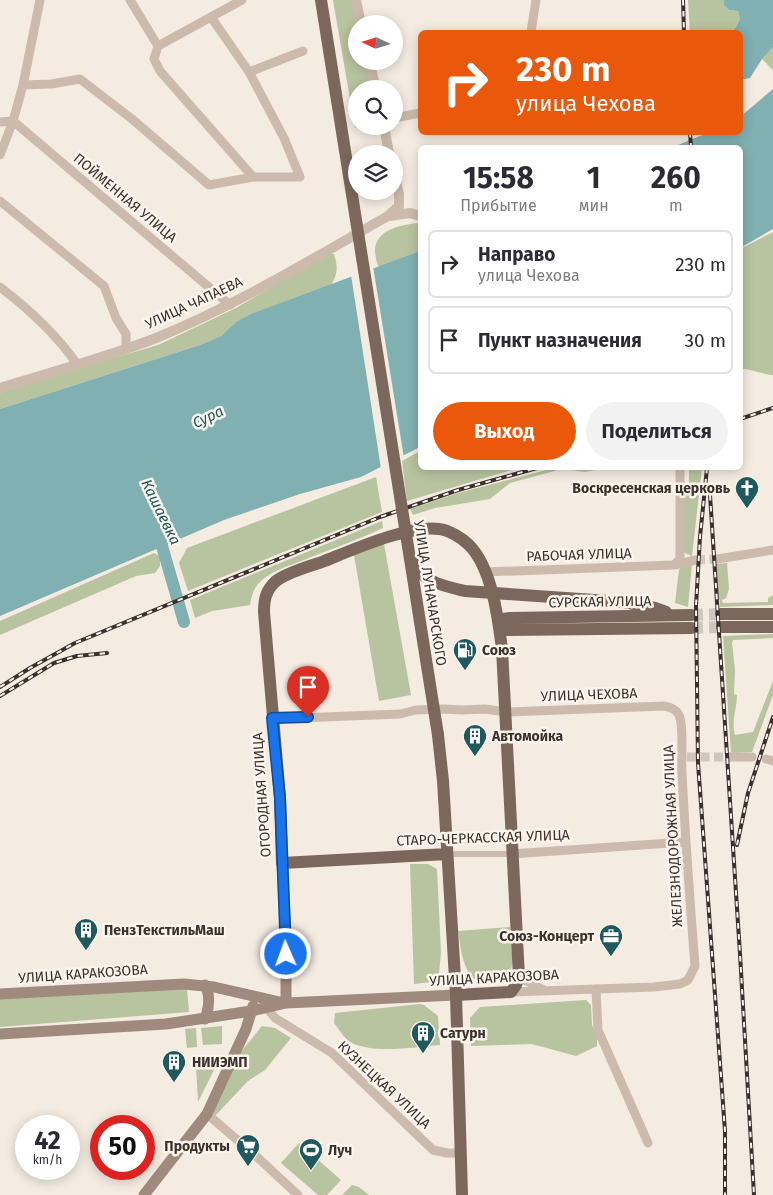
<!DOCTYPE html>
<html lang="ru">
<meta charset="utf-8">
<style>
body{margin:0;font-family:"Fira Sans",sans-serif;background:#f2f2f3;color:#2b2b33;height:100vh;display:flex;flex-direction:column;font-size:19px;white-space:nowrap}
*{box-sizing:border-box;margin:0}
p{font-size:16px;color:#7c7c81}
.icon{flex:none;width:28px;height:28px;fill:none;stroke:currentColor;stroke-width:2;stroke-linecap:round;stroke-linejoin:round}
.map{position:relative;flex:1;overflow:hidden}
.panel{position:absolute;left:418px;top:145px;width:325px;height:325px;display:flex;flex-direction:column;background:#fff;border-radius:8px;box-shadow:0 2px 12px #0003}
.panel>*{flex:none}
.top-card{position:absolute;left:418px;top:30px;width:325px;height:105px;border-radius:8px;box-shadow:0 2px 12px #0003;background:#ea580c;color:#fff;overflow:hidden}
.needle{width:32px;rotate:274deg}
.tools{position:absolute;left:348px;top:15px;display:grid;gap:10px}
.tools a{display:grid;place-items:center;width:55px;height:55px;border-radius:50%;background:#fff;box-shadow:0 2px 12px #0003;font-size:25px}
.speed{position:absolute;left:15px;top:1115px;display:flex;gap:10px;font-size:25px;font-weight:700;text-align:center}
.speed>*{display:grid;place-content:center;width:65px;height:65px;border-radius:50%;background:#fff;box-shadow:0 2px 12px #0003;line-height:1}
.speed small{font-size:12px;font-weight:400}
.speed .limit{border:8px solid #d22;background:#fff;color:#111}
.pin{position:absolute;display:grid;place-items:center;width:42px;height:42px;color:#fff;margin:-51px -21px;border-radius:50% 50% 50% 0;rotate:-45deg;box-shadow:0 0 5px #0007}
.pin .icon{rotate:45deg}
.me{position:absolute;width:55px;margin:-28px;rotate:358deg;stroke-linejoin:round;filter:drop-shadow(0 0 4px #0008)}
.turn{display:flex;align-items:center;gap:18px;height:105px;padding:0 15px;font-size:22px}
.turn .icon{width:65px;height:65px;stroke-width:2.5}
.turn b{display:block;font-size:35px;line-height:42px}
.eta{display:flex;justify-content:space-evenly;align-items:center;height:85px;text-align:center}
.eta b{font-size:30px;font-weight:700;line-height:35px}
.primary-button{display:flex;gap:10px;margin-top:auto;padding:10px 15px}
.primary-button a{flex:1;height:58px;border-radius:30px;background:#ea580c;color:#fff;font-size:20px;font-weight:700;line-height:58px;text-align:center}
.primary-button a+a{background:#f2f2f3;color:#2b2b33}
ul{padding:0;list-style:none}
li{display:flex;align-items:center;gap:15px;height:68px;margin:0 10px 8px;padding:0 5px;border:2px solid #e1e1e2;border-radius:8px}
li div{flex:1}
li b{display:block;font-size:19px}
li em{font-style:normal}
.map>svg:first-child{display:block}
.green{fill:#b8c3a0}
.water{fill:#80b0b1}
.pier{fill:#f4ebe1}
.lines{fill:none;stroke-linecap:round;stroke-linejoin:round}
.river{stroke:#80b0b1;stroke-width:12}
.minor-tunnel{stroke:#cfc6bd;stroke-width:9;stroke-dasharray:9 4.5;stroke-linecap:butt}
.primary-tunnel{stroke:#cfc6bd;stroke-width:12;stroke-dasharray:12 6;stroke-linecap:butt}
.pedestrian{stroke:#ccbbac;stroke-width:6}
.minor{stroke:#ccbbac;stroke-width:9}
.tertiary{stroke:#ccbbac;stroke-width:10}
.secondary{stroke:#a08a7d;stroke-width:11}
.primary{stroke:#7c675c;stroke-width:12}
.rail-casing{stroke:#3b302b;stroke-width:4}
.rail{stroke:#fbf5ee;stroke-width:2;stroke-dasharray:5.5;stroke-linecap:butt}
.primary-bridge{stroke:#7c675c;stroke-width:12}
.route-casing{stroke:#114b97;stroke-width:12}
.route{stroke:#1a73e8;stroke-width:9}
.labels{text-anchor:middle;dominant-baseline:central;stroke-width:5;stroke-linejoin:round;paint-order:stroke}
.street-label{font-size:14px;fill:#3b302b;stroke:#fbf5ee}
.poi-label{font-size:14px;font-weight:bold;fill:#3b302b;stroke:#fbf5ee;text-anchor:start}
.water-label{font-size:15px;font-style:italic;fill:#20595d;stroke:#fbf5ee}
</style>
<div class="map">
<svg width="773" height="1195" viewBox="0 0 773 1195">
<rect width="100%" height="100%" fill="#f4ebe1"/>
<!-- green -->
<path class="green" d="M333 0H352L356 24V61H366L372 89H356V126H360L355 128Z
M688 0H724V5L729 10 738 11 740 19 734 30V32H690Z
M773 47V70L762 59Z
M420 223V251L379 267C376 262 376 258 375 252 374 230 402 224 420 223Z
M773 232V375H770L746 369H740V249Z
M328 254H334C338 267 338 274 331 285L236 322 221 336 200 345 0 409V393L76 369 158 345 236 308Z
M420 451V468H518L407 501 402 461Z
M554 468H594L595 470 585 472 562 469 510 483 490 499 435 508 413 515 410 509 458 493Z
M689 468H702L692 556 685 553 682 549 684 487 689 486Z
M376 477 382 512 188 591 179 563 187 548Z
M382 521 383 528C356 541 327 550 299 562 285 567 269 572 258 584 253 590 251 598 250 605L212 611 195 618 190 600Z
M384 544 411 695 379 701 354 555Z
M154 553 160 556V566L155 573 136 576 0 635V621Z
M727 563 729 589 726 598 722 600 723 603 768 602V598L773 595V605L720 607V600L717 598 715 564Z
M692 564 688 607 675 603 679 570 681 567Z
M773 634V638L733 640 732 643 735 670 734 694 737 695C737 708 731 722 735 735L753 732 773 681V695L752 752 731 753 723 636Z
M410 864H428L437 869 441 953 439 973 431 982 414 984Z
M510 927C510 939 515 963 510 973 508 980 502 983 495 983 492 983 487 984 484 983 462 979 461 947 458 931Z
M187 989 189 1012 0 1027V996Z
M586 1000 591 1005 592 1025 597 1034V1046L576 1056 532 1044 471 1046 470 1018 480 1007Z
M420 1004 424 1005 438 1016 440 1045C416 1047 370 1055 349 1041 343 1037 339 1029 334 1023L335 1013Z
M222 1026V1044L203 1045 201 1028Z
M262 1026 275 1028 291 1038 265 1070 248 1081 214 1117 210 1112 236 1058Z
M196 1028 197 1047 187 1048 185 1029Z
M216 1066 198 1102 196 1067Z
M299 1143 341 1180 327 1195H318L281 1163Z
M352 1185 359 1187 369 1195H342Z"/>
<!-- water -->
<path class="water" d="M724 0H773V47L762 59 750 78 740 80V32H734V30L740 19 738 11 729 10 724 5Z
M773 89V229L740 248V148H671L707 133 740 132V117Z
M420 251V447L361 477 300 494 224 520 0 616V409L200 345 221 336 236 322 251 314Z"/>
<!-- pier -->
<path class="pier" d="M373 266 404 458 381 469 351 275Z"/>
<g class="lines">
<!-- river -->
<path class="river" d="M155 532 162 546 184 622"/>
<!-- minor-tunnel -->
<path class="minor-tunnel" d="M696 560 717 559
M687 757H730"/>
<!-- primary-tunnel -->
<path class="primary-tunnel" d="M691 615 721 614
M691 628 722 627"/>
<!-- pedestrian -->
<path class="pedestrian" d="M447 854H511"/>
<!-- minor -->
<path class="minor" d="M130 0 158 46
M531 32 536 0
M158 46 154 59 160 71 253 177
M158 46 242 0
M249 72 303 51
M23 85 51 84 80 79 132 119 209 185 253 177H300L284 138 249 72 211 17
M394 118 420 113
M0 122 13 121 230 305
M0 155 13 121 23 85 40 0
M0 201 104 286 116 318 126 334V348
M0 287C29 309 56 334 77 364
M717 559 773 550
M674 565 680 559V468
M485 572 674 565 696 560
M273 719 400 714 416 710 444 709 462 710 485 709 506 712 664 706C671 707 676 709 679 715 684 725 681 760 682 772 685 837 690 901 695 966L688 980 680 984 654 987 511 992
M730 757H752
M766 759 773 761
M511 854 685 842
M519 977 542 989
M596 989 598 1030 648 1143
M267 1008 275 1018 332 1053 433 1150 447 1153H461
M207 1114 255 1155 298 1195"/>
<!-- tertiary -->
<path class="tertiary" d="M356 0 361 24
M369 61 376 89
M384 126 389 154
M389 216 410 213 420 216
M0 388C52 372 105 358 156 338 237 305 312 259 388 216L399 206V194L394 173"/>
<!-- secondary -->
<path class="secondary" d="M282 863 286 935V1003
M205 985C211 996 209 1008 205 1019
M0 994 184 984 214 987 284 1003
M0 1034 166 1024 251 1011 286 1003 456 995
M144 1195 207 1114 246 1029 253 1006"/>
<!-- primary -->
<path class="primary" d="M624 602 655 608 666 612
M721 614H773
M499 625 503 619 510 618 691 615
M499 625 507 630 691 628
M722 627H773
M438 735 443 781 456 995 462 1195
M447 854 282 863 280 798 264 612C264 599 266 590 276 581 286 573 309 566 322 562 350 551 410 524 439 529 449 530 462 538 469 545 492 568 498 618 502 649L519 977 516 985 511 992 456 995"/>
<!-- rail casing -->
<g class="rail-casing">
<path id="rail" d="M683 0 684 32
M690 132 691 148
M740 419 773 408
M707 468 700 537 696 606 698 763 725 1131V1195
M710 495 740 954 754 1195
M0 687 30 668 75 643 380 517 458 490 537 468
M0 696 54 663 77 656 107 653
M737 845 748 793 773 717"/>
</g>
<!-- rail -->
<use href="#rail" class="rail"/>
<!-- primary-bridge -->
<path class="primary-bridge" d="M321 0 438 735
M412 560C421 582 444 586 465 591L624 602"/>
</g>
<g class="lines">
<!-- route casing -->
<g class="route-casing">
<path id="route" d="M286 954 280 798 272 718 308 717"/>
</g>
<!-- route -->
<use href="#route" class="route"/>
</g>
<!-- icons -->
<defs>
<g id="church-pin" transform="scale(1.25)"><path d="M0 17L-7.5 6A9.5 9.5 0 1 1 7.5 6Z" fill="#20595d" stroke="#fbf5ee"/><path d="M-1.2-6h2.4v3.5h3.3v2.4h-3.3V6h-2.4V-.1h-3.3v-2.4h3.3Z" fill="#fff"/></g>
<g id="fuel-pin" transform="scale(1.25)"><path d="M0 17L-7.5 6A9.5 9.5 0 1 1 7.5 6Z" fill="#20595d" stroke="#fbf5ee"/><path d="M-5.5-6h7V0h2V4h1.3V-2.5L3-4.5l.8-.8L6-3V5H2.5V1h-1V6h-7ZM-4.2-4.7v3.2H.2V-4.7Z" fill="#fff"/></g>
<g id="building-pin" transform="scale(1.25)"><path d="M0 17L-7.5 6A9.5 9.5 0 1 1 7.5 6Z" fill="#20595d" stroke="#fbf5ee"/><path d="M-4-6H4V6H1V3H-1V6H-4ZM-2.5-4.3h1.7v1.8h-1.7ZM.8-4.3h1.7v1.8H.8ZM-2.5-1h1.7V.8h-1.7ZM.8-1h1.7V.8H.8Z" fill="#fff"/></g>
<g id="office-pin" transform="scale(1.25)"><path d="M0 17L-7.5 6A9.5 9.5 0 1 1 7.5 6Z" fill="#20595d" stroke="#fbf5ee"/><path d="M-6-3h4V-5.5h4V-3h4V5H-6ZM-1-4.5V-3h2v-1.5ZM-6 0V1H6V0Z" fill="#fff"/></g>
<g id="supermarket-pin" transform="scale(1.25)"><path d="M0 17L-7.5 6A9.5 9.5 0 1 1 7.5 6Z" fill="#20595d" stroke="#fbf5ee"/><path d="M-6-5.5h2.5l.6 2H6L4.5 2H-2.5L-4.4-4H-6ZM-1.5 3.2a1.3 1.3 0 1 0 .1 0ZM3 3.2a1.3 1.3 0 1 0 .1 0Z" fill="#fff"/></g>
<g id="stadium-pin" transform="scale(1.25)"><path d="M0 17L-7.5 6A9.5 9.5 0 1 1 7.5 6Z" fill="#20595d" stroke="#fbf5ee"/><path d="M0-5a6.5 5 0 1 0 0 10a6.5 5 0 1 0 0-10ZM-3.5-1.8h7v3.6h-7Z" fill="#fff"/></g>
</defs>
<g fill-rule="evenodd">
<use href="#church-pin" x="747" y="488"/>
<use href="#fuel-pin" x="465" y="650"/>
<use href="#building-pin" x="475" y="736"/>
<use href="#building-pin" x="86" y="930"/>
<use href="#office-pin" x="611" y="936"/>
<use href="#building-pin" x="423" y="1033"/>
<use href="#building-pin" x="174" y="1062"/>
<use href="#supermarket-pin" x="248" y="1146"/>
<use href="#stadium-pin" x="311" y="1150"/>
</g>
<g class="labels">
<!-- street labels -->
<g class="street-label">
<text transform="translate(125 198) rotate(40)">ПОЙМЕННАЯ УЛИЦА</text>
<text transform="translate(194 303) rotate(-25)">УЛИЦА ЧАПАЕВА</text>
<text transform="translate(579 555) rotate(-2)">РАБОЧАЯ УЛИЦА</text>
<text transform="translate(430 593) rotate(81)">УЛИЦА ЛУНАЧАРСКОГО</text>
<text transform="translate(600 602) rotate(-1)">СУРСКАЯ УЛИЦА</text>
<text transform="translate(589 695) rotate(-2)">УЛИЦА ЧЕХОВА</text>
<text transform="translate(262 795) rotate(-94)">ОГОРОДНАЯ УЛИЦА</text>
<text transform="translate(673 836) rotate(-93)">ЖЕЛЕЗНОДОРОЖНАЯ УЛИЦА</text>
<text transform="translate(483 838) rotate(-2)">СТАРО-ЧЕРКАССКАЯ УЛИЦА</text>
<text transform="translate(83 974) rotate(-4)">УЛИЦА КАРАКОЗОВА</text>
<text transform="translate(494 978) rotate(-3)">УЛИЦА КАРАКОЗОВА</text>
<text transform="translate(384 1085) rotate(43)">КУЗНЕЦКАЯ УЛИЦА</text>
</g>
<!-- poi labels -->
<g class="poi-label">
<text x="730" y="488" text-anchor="end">Воскресенская церковь</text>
<text x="482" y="650">Союз</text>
<text x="492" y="736">Автомойка</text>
<text x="104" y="930">ПензТекстильМаш</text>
<text x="594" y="936" text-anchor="end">Союз-Концерт</text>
<text x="440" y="1033">Сатурн</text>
<text x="192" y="1062">НИИЭМП</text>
<text x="230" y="1146" text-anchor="end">Продукты</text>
<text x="328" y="1150">Луч</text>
</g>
<!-- water labels -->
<g class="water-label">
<text transform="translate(208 417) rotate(-26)">Сура</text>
<text transform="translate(161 512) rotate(64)">Кашаевка</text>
</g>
</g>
</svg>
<div class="tools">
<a><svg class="needle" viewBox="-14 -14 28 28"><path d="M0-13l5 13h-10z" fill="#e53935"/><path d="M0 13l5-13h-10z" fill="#7c7c81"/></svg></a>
<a><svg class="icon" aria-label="search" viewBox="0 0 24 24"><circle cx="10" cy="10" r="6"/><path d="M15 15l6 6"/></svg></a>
<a><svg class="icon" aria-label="layers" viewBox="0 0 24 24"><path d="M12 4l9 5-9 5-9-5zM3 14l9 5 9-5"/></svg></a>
</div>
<div class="speed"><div>42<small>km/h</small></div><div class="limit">50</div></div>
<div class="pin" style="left:308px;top:717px;background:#d93025"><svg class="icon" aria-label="arrive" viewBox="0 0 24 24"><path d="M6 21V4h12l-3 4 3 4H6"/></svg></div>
<svg class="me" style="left:286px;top:954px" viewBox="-20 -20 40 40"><circle r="17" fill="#1a73e8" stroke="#fff" stroke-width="3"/><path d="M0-11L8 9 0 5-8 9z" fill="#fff"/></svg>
<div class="top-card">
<div class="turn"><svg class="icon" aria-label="right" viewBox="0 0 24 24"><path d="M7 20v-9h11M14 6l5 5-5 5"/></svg><div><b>230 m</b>улица Чехова</div></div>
</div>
<section class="panel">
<div class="eta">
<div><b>15:58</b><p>Прибытие</p></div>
<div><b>1</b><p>мин</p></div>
<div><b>260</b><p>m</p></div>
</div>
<ul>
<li><svg class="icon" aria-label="right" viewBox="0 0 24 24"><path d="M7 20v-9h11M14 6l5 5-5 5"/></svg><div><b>Направо</b><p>улица Чехова</p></div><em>230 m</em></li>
<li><svg class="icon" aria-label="arrive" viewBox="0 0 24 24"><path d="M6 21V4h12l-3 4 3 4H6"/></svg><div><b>Пункт назначения</b></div><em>30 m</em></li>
</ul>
<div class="primary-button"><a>Выход</a><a>Поделиться</a></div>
</section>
</div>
